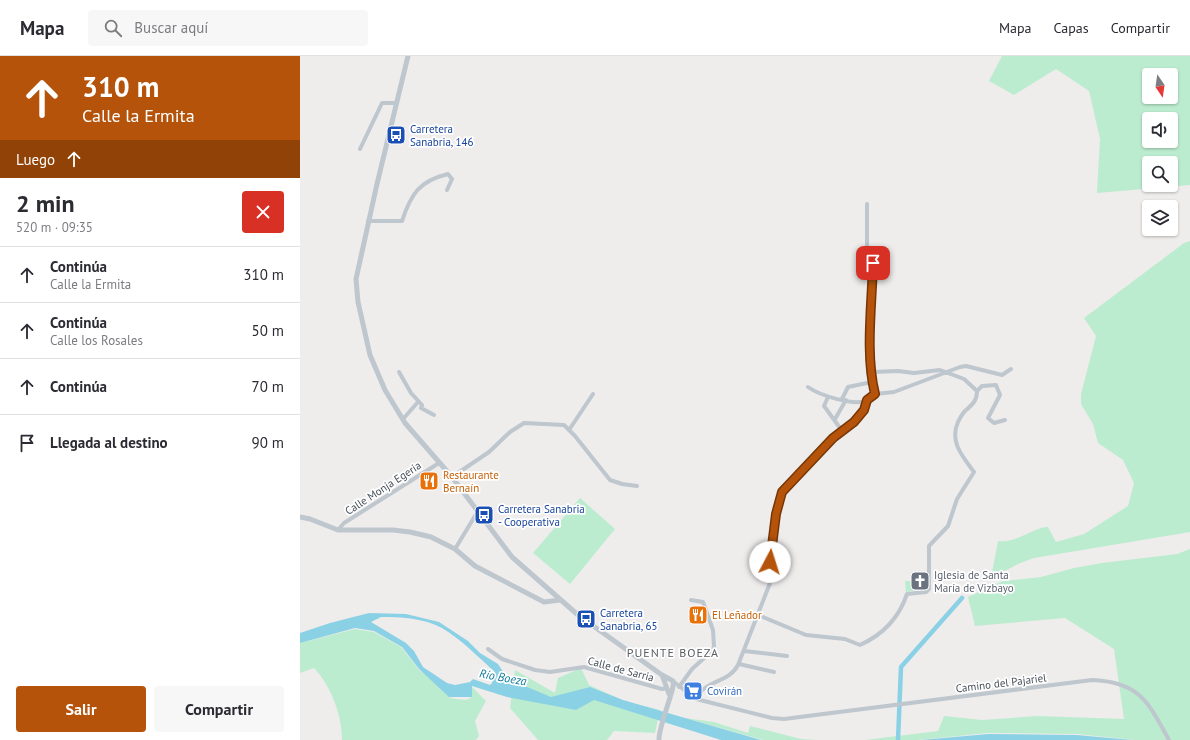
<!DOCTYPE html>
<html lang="es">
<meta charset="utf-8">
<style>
body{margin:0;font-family:"PT Sans",sans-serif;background:#f7f7f7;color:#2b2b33;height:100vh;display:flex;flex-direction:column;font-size:15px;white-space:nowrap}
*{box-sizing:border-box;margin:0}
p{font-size:13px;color:#7c7c81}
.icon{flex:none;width:22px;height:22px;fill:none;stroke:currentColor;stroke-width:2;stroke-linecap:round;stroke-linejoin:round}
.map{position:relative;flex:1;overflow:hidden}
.sheet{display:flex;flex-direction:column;background:#fff;width:300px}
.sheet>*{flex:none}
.guide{background:#b45309;color:#fff;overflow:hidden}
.needle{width:26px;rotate:167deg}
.fabs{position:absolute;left:842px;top:12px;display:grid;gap:8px}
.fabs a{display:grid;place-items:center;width:36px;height:36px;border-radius:4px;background:#fff;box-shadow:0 1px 3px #0004;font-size:20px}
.pin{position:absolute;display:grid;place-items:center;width:34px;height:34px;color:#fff;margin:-17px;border-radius:8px;box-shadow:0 2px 6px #0006}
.me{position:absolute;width:44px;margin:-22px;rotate:5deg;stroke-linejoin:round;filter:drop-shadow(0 0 3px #0008)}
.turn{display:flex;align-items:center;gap:14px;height:84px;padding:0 16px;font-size:18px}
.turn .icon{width:52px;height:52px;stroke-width:2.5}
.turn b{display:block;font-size:28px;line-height:34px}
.then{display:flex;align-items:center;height:38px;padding:0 16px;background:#0003;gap:8px;font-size:15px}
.round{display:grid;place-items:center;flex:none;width:42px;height:42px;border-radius:4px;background:#f7f7f7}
.summary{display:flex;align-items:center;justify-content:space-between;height:68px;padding:0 16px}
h1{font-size:24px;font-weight:600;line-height:30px}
.cta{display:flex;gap:8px;margin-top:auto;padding:8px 16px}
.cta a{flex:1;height:46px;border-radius:4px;background:#b45309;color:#fff;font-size:16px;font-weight:600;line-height:46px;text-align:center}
.cta a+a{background:#f7f7f7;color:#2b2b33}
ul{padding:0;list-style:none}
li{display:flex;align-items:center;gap:12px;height:56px;padding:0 16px;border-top:1px solid #e1e1e2}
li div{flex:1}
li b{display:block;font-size:15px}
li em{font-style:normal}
header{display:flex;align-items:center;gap:24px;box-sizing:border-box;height:56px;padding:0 20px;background:#fff;border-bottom:1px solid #e1e1e2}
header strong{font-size:19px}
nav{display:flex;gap:22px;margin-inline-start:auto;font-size:14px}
.search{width:280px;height:36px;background:#f7f7f7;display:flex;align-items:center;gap:10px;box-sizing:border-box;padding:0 14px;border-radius:4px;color:#7c7c81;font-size:15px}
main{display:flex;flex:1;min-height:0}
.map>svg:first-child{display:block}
.green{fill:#bceccf;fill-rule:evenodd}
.water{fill:#8bd1e6;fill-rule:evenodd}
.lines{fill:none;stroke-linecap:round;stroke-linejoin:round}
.canal{stroke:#8bd1e6;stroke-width:4.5}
.minor{stroke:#bec6ce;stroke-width:4}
.tertiary{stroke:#bec6ce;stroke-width:5}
.route-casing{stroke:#753606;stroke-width:10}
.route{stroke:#b45309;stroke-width:7}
.labels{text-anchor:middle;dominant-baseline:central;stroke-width:3.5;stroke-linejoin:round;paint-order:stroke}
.transit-label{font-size:11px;fill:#164399;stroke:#fff;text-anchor:start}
.food-label{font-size:11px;fill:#c56008;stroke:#fff;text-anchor:start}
.street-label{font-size:11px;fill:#464f58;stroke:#fff}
.worship-label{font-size:11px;fill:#5b616d;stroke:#fff;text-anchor:start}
.shop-label{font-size:11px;fill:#366cbe;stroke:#fff;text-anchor:start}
.neighbourhood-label{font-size:12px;letter-spacing:1px;fill:#595c61;stroke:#fff}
.water-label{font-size:12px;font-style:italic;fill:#137d9e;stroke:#fff}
</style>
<header>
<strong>Mapa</strong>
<div class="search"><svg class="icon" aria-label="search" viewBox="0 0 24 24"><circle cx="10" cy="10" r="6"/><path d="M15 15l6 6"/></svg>Buscar aquí</div>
<nav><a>Mapa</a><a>Capas</a><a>Compartir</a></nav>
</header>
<main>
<section class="sheet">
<div class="guide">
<div class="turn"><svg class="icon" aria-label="ahead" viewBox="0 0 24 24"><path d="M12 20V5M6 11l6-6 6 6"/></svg><div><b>310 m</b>Calle la Ermita</div></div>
<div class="then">Luego<svg class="icon" aria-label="ahead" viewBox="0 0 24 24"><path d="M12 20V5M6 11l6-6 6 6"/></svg></div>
</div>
<div class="summary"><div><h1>2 min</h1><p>520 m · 09:35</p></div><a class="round" style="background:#d93025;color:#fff"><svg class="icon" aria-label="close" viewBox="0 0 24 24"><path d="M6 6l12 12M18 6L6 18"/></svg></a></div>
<ul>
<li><svg class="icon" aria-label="ahead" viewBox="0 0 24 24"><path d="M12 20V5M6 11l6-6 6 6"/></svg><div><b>Continúa</b><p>Calle la Ermita</p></div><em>310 m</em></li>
<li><svg class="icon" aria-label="ahead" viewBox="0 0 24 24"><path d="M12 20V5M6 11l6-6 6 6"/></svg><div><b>Continúa</b><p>Calle los Rosales</p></div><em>50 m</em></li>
<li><svg class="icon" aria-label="ahead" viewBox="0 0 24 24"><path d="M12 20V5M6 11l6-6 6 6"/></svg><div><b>Continúa</b></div><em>70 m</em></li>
<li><svg class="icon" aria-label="arrive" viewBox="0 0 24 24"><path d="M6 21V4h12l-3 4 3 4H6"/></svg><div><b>Llegada al destino</b></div><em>90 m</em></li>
</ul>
<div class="cta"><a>Salir</a><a>Compartir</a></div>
</section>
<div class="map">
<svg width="890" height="684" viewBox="0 0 890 684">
<rect width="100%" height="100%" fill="#efecec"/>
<!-- green -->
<path class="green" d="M702 0H890V129L797 137 800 83 789 35 756 13 714 39 689 25ZM849 19H871V41H849ZM849 63H871V85H849ZM849 107H871V129H849Z
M890 185V476L734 502 718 508 697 519 693 526 691 522 698 485C715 488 736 470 748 471L756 486 784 478 828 450 834 427 823 404 798 387 793 368 781 348V338L796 280 784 262 884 187Z
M280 442 315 473 270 528 233 497Z
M890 493V684H834L777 678 688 677 618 684H565L638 675 644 660 682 664 737 660 824 663 814 593 765 562 675 570 668 541 703 525 741 521 774 512 802 507 877 498Z
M626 517 628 532 606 536 605 525H613V520Z
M55 573 74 576 101 591 119 614 149 636 150 642 166 644 172 641 171 630 186 645 175 665 179 680 176 684H42C42 659 31 630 14 612L0 617V587Z
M281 612 289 629 324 645 360 654 355 677 314 675 307 684H238L210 652 215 614 255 637 258 622Z
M385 662 414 666 448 677 450 670 501 683 517 684H463Z"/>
<!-- water -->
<path class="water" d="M69 557 106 558 139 566 168 585 180 597 198 608 208 623 251 641 290 631 323 644 461 684H421L294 644 276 654 207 641 172 630V641H149L119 613 102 591 74 575 55 572 0 587V577L30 567ZM81 561C100 561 124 562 142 572 161 583 178 601 195 616L192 627 190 629 173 623 170 626 155 629 147 627 123 611 114 595 106 587 71 566Z
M688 678 777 679 832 684H621Z"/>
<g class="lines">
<!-- canal -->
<path class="canal" d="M598 684 601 611 662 542"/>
<!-- minor -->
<path class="minor" d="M60 93 82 47H96
M68 165H102C111 138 119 125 148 118L152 123 147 134
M99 316 111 337 122 349 121 352 134 359
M508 331C519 339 555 351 568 344 570 342 573 340 575 338L572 326 570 292 573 207 567 189V148
M677 335 682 330 696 329 700 339 688 362 694 367 705 364
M575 338 594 336 660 311 666 310 702 319 711 313
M528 341 524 350 543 376
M542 343 548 331 572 326
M103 363 118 346
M535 363 546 344
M269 374 293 338
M152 421 189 396 210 376 224 367 264 369 275 380 310 424 322 428 337 430
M38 474 44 467 139 407
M155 493 178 455
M458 559 506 579 545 583 560 589C582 579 599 562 607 538L626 536 629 533V490L648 470 657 443 674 416C663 401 649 386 658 366 660 362 662 358 665 355 672 349 677 345 677 335L664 323 640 314 614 317 598 315 572 316
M188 593 202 603 235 614 250 616 284 611 362 633 367 632
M444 595 487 600
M439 608 474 616
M374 626 396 643 472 662 484 663 792 624C840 626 848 646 869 684
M379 631 392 613 412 595 414 591 413 574 403 546 391 544
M396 643C404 624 429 627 438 609L472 522 470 502 479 441 487 429 497 421 533 382 554 366 564 354 567 344"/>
<!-- tertiary -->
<path class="tertiary" d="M108 0 77 128 56 223 58 246 70 299 85 334 105 367 152 421 212 501 278 559 362 619 373 625C376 631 358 671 359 684
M0 461 10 463 38 474H93L110 476 131 481 155 493 175 510 244 546 260 544
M362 619 369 638"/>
</g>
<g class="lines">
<!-- route casing -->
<g class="route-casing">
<path id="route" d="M470 506 476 458 482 436 533 382 554 366 564 354 567 344 575 338C565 298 572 248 573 207"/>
</g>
<!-- route -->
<use href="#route" class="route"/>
</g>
<!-- icons -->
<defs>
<g id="bus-square" transform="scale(1)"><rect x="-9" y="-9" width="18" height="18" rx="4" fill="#1a4fb4" stroke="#fff"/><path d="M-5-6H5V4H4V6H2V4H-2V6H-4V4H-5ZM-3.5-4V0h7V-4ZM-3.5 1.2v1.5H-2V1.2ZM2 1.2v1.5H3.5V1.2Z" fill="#fff"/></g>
<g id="restaurant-square" transform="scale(1)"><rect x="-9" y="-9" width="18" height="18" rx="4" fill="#e8710a" stroke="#fff"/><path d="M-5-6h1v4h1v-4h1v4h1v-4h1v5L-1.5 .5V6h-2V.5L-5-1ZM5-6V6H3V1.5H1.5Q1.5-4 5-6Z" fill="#fff"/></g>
<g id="church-square" transform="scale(1)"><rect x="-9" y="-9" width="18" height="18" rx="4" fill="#6b7280" stroke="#fff"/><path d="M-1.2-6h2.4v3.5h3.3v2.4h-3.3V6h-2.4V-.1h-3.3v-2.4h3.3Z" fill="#fff"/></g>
<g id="supermarket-square" transform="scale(1)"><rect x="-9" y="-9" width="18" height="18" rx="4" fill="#3f7fe0" stroke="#fff"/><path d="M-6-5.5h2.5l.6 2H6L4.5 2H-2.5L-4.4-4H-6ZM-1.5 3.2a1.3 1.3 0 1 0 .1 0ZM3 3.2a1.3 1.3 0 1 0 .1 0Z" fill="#fff"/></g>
</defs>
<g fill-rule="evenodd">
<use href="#bus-square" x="96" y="79"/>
<use href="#restaurant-square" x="129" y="425"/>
<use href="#bus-square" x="184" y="459"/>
<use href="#church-square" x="620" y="525"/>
<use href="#restaurant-square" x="398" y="559"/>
<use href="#bus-square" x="286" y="563"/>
<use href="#supermarket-square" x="393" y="635"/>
</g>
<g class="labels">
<!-- transit labels -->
<g class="transit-label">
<text x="110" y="73">Carretera<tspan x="110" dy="13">Sanabria, 146</tspan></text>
<text x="198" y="453">Carretera Sanabria<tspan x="198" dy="13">- Cooperativa</tspan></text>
<text x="300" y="557">Carretera<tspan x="300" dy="13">Sanabria, 65</tspan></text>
</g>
<!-- food labels -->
<g class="food-label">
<text x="143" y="419">Restaurante<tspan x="143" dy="13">Bernaín</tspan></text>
<text x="412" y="559">El Leñador</text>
</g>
<!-- street labels -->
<g class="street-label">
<text transform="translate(83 432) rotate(-33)">Calle Monja Egeria</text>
<text transform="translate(321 613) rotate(15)">Calle de Sarria</text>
<text transform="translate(701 627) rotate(-7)">Camino del Pajariel</text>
</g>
<!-- worship labels -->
<g class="worship-label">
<text x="634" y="519">Iglesia de Santa<tspan x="634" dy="13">María de Vizbayo</tspan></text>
</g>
<!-- shop labels -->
<g class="shop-label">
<text x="407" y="635">Covirán</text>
</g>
<!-- neighbourhood labels -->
<g class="neighbourhood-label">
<text x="373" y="596">PUENTE BOEZA</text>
</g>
<!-- water labels -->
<g class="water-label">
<text transform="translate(203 621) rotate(10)">Río Boeza</text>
</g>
</g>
</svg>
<div class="fabs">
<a><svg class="needle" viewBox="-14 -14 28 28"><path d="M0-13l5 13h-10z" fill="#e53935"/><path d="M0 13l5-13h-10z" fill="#7c7c81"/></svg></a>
<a><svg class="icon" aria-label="sound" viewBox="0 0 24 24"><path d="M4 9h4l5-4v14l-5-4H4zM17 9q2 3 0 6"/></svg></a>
<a><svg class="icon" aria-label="search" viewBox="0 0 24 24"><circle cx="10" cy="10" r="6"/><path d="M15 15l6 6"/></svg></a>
<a><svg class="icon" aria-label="layers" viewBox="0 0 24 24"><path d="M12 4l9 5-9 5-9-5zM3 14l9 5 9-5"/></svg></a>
</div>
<div class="pin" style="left:573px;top:207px;background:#d93025"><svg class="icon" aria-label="arrive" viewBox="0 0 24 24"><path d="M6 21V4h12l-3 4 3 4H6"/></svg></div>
<svg class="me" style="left:470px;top:506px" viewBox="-20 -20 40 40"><circle r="19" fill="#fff"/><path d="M0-13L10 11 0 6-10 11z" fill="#b45309"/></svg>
</div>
</main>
